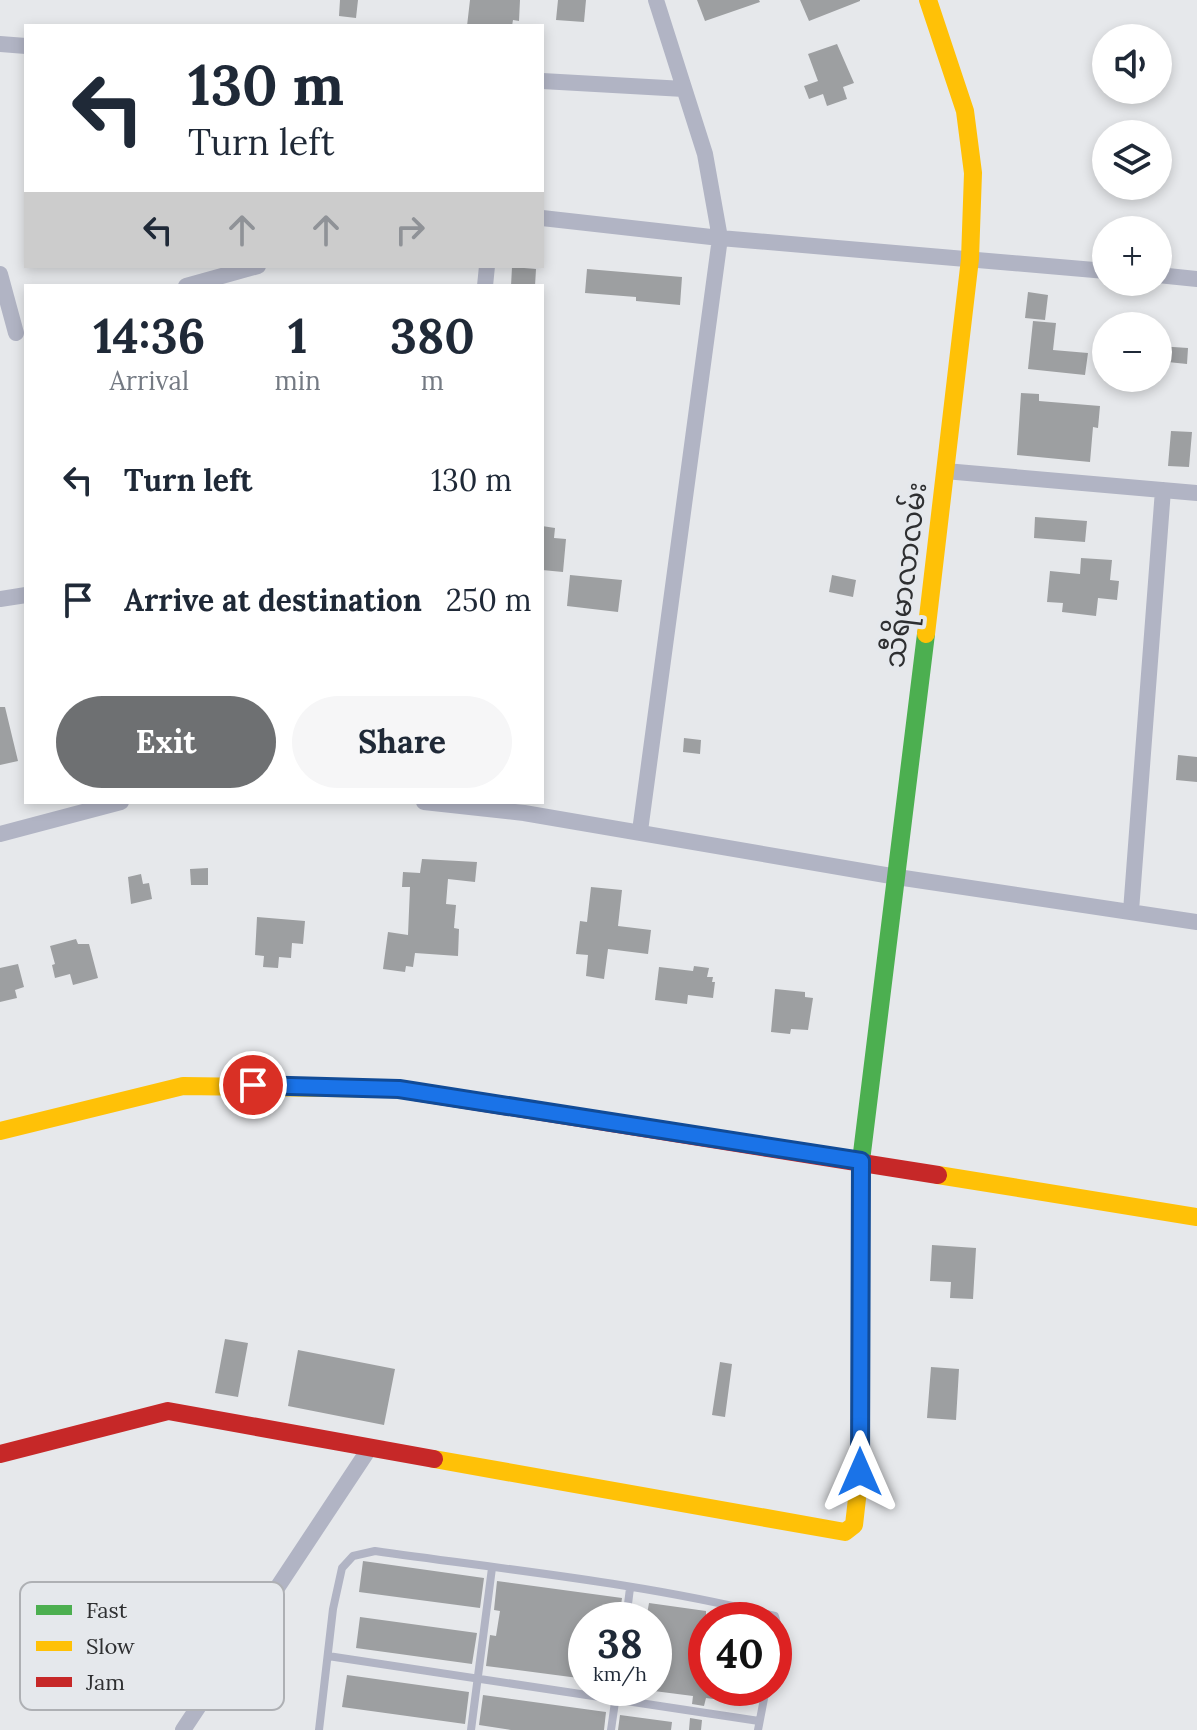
<!DOCTYPE html>
<meta charset="utf-8">
<style>
body{margin:0;font-family:Lora,"Noto Sans Myanmar",serif;background:#f6f6f7;color:#1f2937;height:100vh;display:flex;flex-direction:column;font-size:30px;white-space:nowrap}
*{box-sizing:border-box;margin:0}
p{font-size:26px;color:#747a83}
.icon{flex:none;width:44px;height:44px;fill:none;stroke:currentColor;stroke-width:2;stroke-linecap:round;stroke-linejoin:round}
.map{position:relative;flex:1;overflow:hidden}
.panel{position:absolute;left:24px;top:284px;width:520px;height:520px;display:flex;flex-direction:column;background:#fff;border-radius:0px;box-shadow:0 4px 12px #0003}
.panel>*{flex:none}
.hud{position:absolute;left:24px;top:24px;width:520px;height:244px;border-radius:0px;box-shadow:0 4px 12px #0003;background:#fff;color:#1f2937;overflow:hidden}
.tools{position:absolute;left:1092px;top:24px;display:grid;gap:16px}
.tools a{display:grid;place-items:center;width:80px;height:80px;border-radius:50%;background:#fff;box-shadow:0 4px 12px #0003;font-size:40px}
.speed{position:absolute;left:568px;top:1602px;display:flex;gap:16px;font-size:40px;font-weight:700;text-align:center}
.speed>*{display:grid;place-content:center;width:104px;height:104px;border-radius:50%;background:#fff;box-shadow:0 4px 12px #0003;line-height:1}
.speed small{font-size:20px;font-weight:400}
.speed .limit{border:12px solid #d22;background:#fff;color:#111}
.pin{position:absolute;display:grid;place-items:center;width:68px;height:68px;color:#fff;margin:-34px;border:4px solid #fff;border-radius:50%;box-shadow:0 2px 8px #0007}
.me{position:absolute;width:88px;margin:-44px;rotate:0deg;stroke-linejoin:round;filter:drop-shadow(0 0 6px #0008)}
.turn{display:flex;align-items:center;gap:28px;height:168px;padding:0 32px;font-size:36px}
.turn .icon{width:104px;height:104px;stroke-width:2.5}
.turn b{display:block;font-size:56px;line-height:68px}
.lanes{display:flex;align-items:center;height:76px;padding:0 32px;background:#0003;justify-content:center;gap:40px;direction:ltr}
.lanes .off{opacity:.35}
.eta{display:flex;justify-content:space-evenly;align-items:center;height:136px;text-align:center}
.eta b{font-size:48px;font-weight:800;line-height:56px}
.cta{display:flex;gap:16px;margin-top:auto;padding:16px 32px}
.cta a{flex:1;height:92px;border-radius:48px;background:#6e7072;color:#fff;font-size:32px;font-weight:800;line-height:92px;text-align:center}
.cta a+a{background:#f6f6f7;color:#1f2937}
ul{padding:0;list-style:none}
li{display:flex;align-items:center;gap:24px;height:120px;padding:0 32px}
li div{flex:1}
li b{display:block;font-size:30px}
li em{font-style:normal}
.map>svg:first-child{display:block}
.building{fill:#9d9fa1}
.lines{fill:none;stroke-linecap:round;stroke-linejoin:round}
.lane{stroke:#b1b4c4;stroke-width:8}
.street{stroke:#b1b4c4;stroke-width:16}
.fast{stroke:#4caf50;stroke-width:18}
.slow{stroke:#ffc107;stroke-width:18}
.jam{stroke:#c62828;stroke-width:18}
.route-casing{stroke:#114b97;stroke-width:20}
.route{stroke:#1a73e8;stroke-width:14}
.labels{text-anchor:middle;dominant-baseline:central;stroke-width:8;stroke-linejoin:round;paint-order:stroke}
.street-label{font-size:28px;fill:#2e2f31;stroke:#e5e8ec}
.key{fill:#e5e8ec;stroke:#aeb0b4;stroke-width:2}
.key-label{font-size:22px;fill:#2e2f31}
</style>
<div class="map">
<svg width="1197" height="1730" viewBox="0 0 1197 1730">
<rect width="100%" height="100%" fill="#e6e8eb"/>
<!-- building -->
<path class="building" d="M340 0H358L356 18 339 16Z
M470 0H520L519 21 513 20 512 26H467Z
M558 0H586L584 22 556 20Z
M697 0H759L760 2 705 21Z
M800 0H860V1L809 21Z
M837 44 854 83 843 87 847 99 827 106 823 94 809 99 804 86 818 81 808 54Z
M512 267 536 269 535 286H511Z
M587 269 682 277 680 305 636 301V297L585 293Z
M1028 292 1048 295 1045 320 1025 318Z
M1033 321 1056 323 1053 350 1088 353 1085 375 1028 369Z
M1158 346 1188 348 1187 364 1158 361Z
M1021 393 1039 394V401L1100 406 1098 428 1093 427 1090 462 1017 455Z
M1171 431 1192 432 1189 467 1168 466Z
M1035 517 1087 521 1085 542 1034 538Z
M542 526 555 528 554 538 566 539 563 572 542 570Z
M1081 558 1112 560 1110 580 1119 581 1117 600 1098 598 1096 616 1062 612 1063 603 1047 602 1050 571 1080 574Z
M570 575 622 580 618 612 567 606Z
M832 575 856 580 853 597 829 592Z
M0 707H5L18 761 0 765Z
M684 738 701 740 700 754 683 752Z
M1178 755 1197 757V782L1176 780Z
M422 859 477 862 475 882 448 879 446 904 456 905 454 928 459 929 458 956 415 953 413 967 406 966 405 972 383 969 388 932 408 935 410 887H402L403 872 420 873Z
M208 868V885H191L190 869Z
M141 874 143 884 149 883 152 899 131 904 128 877Z
M591 887 622 890 618 926 651 930 648 954 608 949 604 979 586 976 588 955 576 954 580 921 587 922Z
M257 917 305 921 303 944 292 943 291 958 279 957 278 968 263 967 264 956 255 955Z
M76 939 78 944H89L98 978 73 985 70 974 55 978 52 965 55 964 50 946Z
M18 964 24 987 15 990 17 998 0 1002V968Z
M694 966 709 968 707 977H713L712 982H715L713 998 688 995 687 1004 655 1000 659 967 693 971Z
M775 989 805 992V997L813 998 808 1030 791 1029 790 1034 771 1032Z
M932 1245 976 1248 973 1299 950 1298 951 1282 930 1281Z
M225 1339 248 1343 238 1397 215 1393Z
M298 1350 395 1369 384 1425 288 1406Z
M720 1362 732 1364 725 1417 712 1415Z
M931 1367 959 1369 956 1420 927 1418Z
M363 1561 484 1578 480 1608 359 1592Z
M497 1581 622 1598 619 1620H586V1679L486 1666 490 1635 496 1636 500 1611 494 1610Z
M649 1603 706 1611V1642L696 1640 693 1665 706 1667V1688H754L752 1704 706 1698 704 1706 692 1704 693 1696 654 1691V1620H646Z
M360 1617 477 1633 472 1664 356 1648Z
M347 1675 469 1692 465 1724 342 1707Z
M483 1695 606 1712 604 1730H511L479 1725Z
M620 1715 672 1722 671 1730H618Z
M690 1718 702 1720 701 1730H689Z"/>
<g class="lines">
<!-- lane -->
<path class="lane" d="M626 1620 630 1588
M328 1656 759 1721
M319 1730 333 1609 342 1568 353 1556 375 1551C508 1570 644 1583 775 1616L778 1627 774 1646
M471 1730 492 1568
M611 1730 617 1688
M758 1730 766 1688"/>
<!-- street -->
<path class="street" d="M0 44 26 46
M542 81 684 89
M542 218 720 238 1106 271
M0 274 16 333
M1158 275 1197 279
M186 286 258 266
M485 286 487 266
M945 471 1197 493
M0 599 26 595
M424 802 524 813 897 877 1197 922
M640 831 720 238 705 154 656 0
M0 834 121 802
M1131 911 1163 490
M183 1730 369 1449"/>
<!-- fast -->
<path class="fast" d="M861 1300V1161L926 634"/>
<!-- slow -->
<path class="slow" d="M926 634 970 259 973 173 965 111 928 0
M0 1131 183 1086 399 1089 415 1092
M938 1175 1197 1217
M434 1459 845 1532 854 1525 860 1472 861 1300"/>
<!-- jam -->
<path class="jam" d="M415 1092 938 1175
M0 1454 168 1411 434 1459"/>
</g>
<g class="lines">
<!-- route casing -->
<g class="route-casing">
<path id="route" d="M253 1085 399 1089 861 1161 860 1472"/>
</g>
<!-- route -->
<use href="#route" class="route"/>
</g>
<g class="labels">
<!-- street labels -->
<g class="street-label">
<text transform="translate(905 575) rotate(-83)">သီရိမာလာလမ်း</text>
</g>
</g>
<!-- legend -->
<rect x="20" y="1582" width="264" height="128" rx="12" class="key"/>
<rect x="36" y="1605" width="36" height="10" fill="#4caf50"/>
<rect x="36" y="1641" width="36" height="10" fill="#ffc107"/>
<rect x="36" y="1677" width="36" height="10" fill="#c62828"/>
<g class="key-label">
<text x="86" y="1618">Fast</text>
<text x="86" y="1654">Slow</text>
<text x="86" y="1690">Jam</text>
</g>
</svg>
<div class="tools">
<a><svg class="icon" aria-label="sound" viewBox="0 0 24 24"><path d="M4 9h4l5-4v14l-5-4H4zM17 9q2 3 0 6"/></svg></a>
<a><svg class="icon" aria-label="layers" viewBox="0 0 24 24"><path d="M12 4l9 5-9 5-9-5zM3 14l9 5 9-5"/></svg></a>
<a>+</a>
<a>−</a>
</div>
<div class="speed"><div>38<small>km/h</small></div><div class="limit">40</div></div>
<div class="pin" style="left:253px;top:1085px;background:#d93025"><svg class="icon" aria-label="arrive" viewBox="0 0 24 24"><path d="M6 21V4h12l-3 4 3 4H6"/></svg></div>
<svg class="me" style="left:860px;top:1472px" viewBox="-20 -20 40 40"><path d="M0-17L14 15 0 8-14 15z" fill="#1a73e8" stroke="#fff" stroke-width="4"/></svg>
<div class="hud">
<div class="turn"><svg class="icon" aria-label="left" viewBox="0 0 24 24"><path d="M17 20v-9H6M10 6l-5 5 5 5"/></svg><div><b>130 m</b>Turn left</div></div>
<div class="lanes"><svg class="icon" aria-label="left" viewBox="0 0 24 24"><path d="M17 20v-9H6M10 6l-5 5 5 5"/></svg><svg class="icon off" aria-label="ahead" viewBox="0 0 24 24"><path d="M12 20V5M6 11l6-6 6 6"/></svg><svg class="icon off" aria-label="ahead" viewBox="0 0 24 24"><path d="M12 20V5M6 11l6-6 6 6"/></svg><svg class="icon off" aria-label="right" viewBox="0 0 24 24"><path d="M7 20v-9h11M14 6l5 5-5 5"/></svg></div>
</div>
<section class="panel">
<div class="eta">
<div><b>14:36</b><p>Arrival</p></div>
<div><b>1</b><p>min</p></div>
<div><b>380</b><p>m</p></div>
</div>
<ul>
<li><svg class="icon" aria-label="left" viewBox="0 0 24 24"><path d="M17 20v-9H6M10 6l-5 5 5 5"/></svg><div><b>Turn left</b></div><em>130 m</em></li>
<li><svg class="icon" aria-label="arrive" viewBox="0 0 24 24"><path d="M6 21V4h12l-3 4 3 4H6"/></svg><div><b>Arrive at destination</b></div><em>250 m</em></li>
</ul>
<div class="cta"><a>Exit</a><a>Share</a></div>
</section>
</div>
